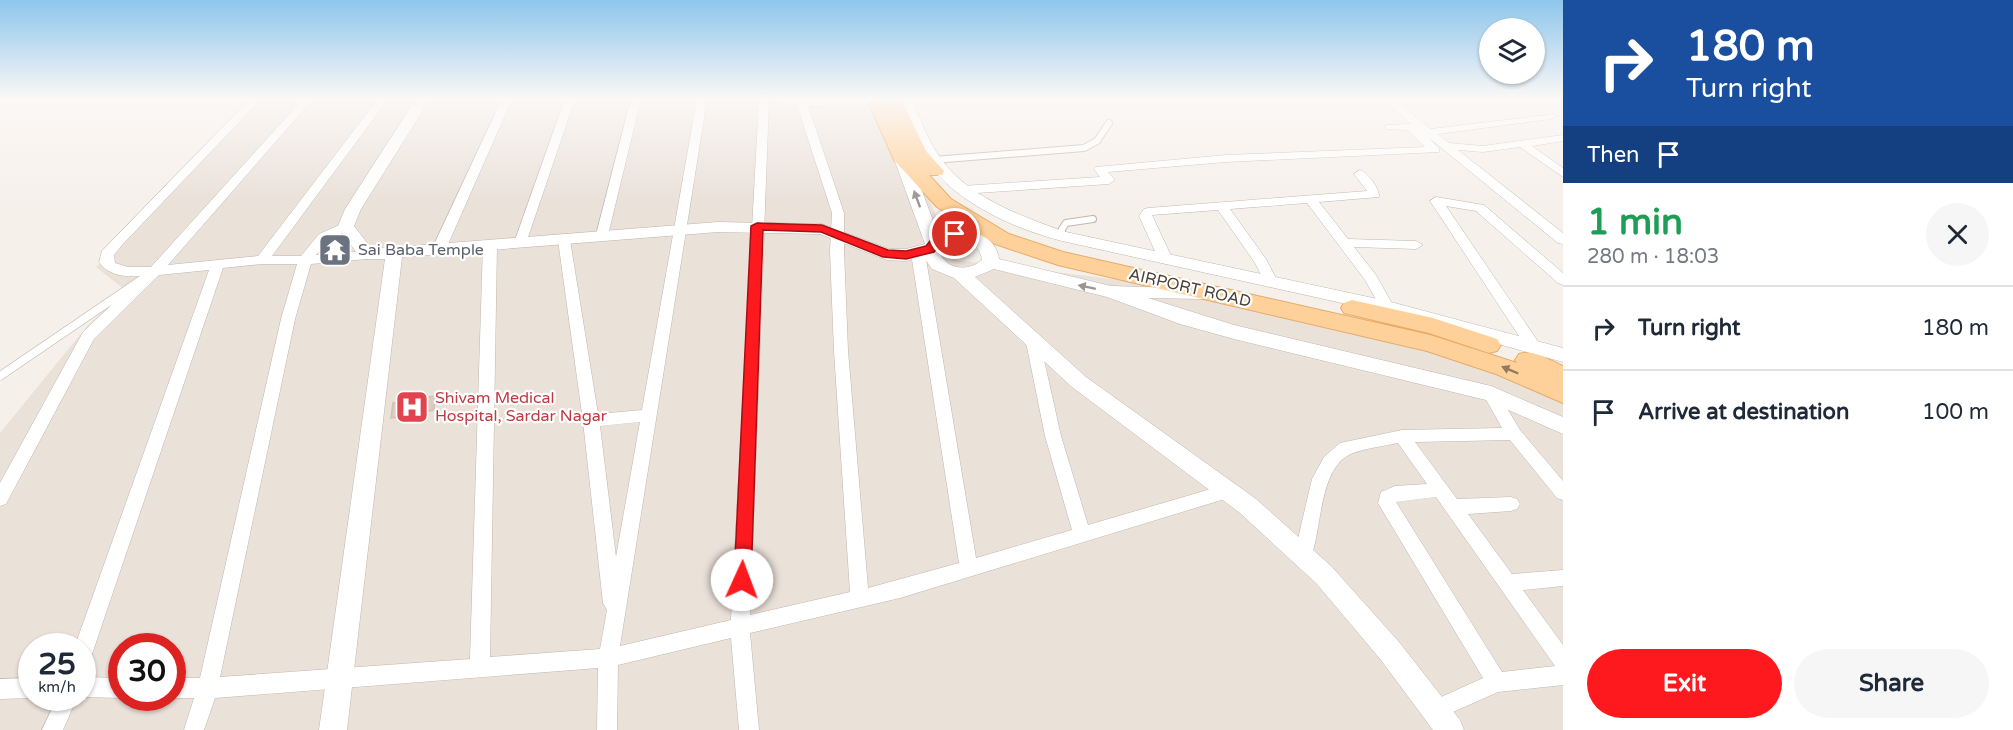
<!DOCTYPE html>
<meta charset="utf-8">
<style>
body{margin:0;font-family:"Varela Round",sans-serif;background:#f6f6f7;color:#1f2937;height:100vh;display:flex;flex-direction:column;font-size:22px;white-space:nowrap}
*{box-sizing:border-box;margin:0}
p{font-size:20px;color:#747a83}
.icon{flex:none;width:33px;height:33px;fill:none;stroke:currentColor;stroke-width:2;stroke-linecap:round;stroke-linejoin:round}
.map{position:relative;flex:1;overflow:hidden}
.side{display:flex;flex-direction:column;background:#fff;width:450px}
.side>*{flex:none}
.hud{background:#1a4fa0;color:#fff;overflow:hidden}
.controls{position:absolute;left:1479px;top:18px;display:grid;gap:12px}
.controls a{display:grid;place-items:center;width:66px;height:66px;border-radius:50%;background:#fff;box-shadow:0 2px 4px #0004;font-size:30px}
.speed{position:absolute;left:18px;top:633px;display:flex;gap:12px;font-size:30px;font-weight:700;text-align:center}
.speed>*{display:grid;place-content:center;width:78px;height:78px;border-radius:50%;background:#fff;box-shadow:0 2px 4px #0004;line-height:1}
.speed small{font-size:15px;font-weight:400}
.speed .limit{border:9px solid #d22;background:#fff;color:#111}
.pin{position:absolute;display:grid;place-items:center;width:51px;height:51px;color:#fff;margin:-26px;border:3px solid #fff;border-radius:50%;box-shadow:0 2px 6px #0007}
.me{position:absolute;width:66px;margin:-33px;rotate:2deg;stroke-linejoin:round;filter:drop-shadow(0 0 4px #0008)}
.turn{display:flex;align-items:center;gap:21px;height:126px;padding:0 24px;font-size:27px}
.turn .icon{width:78px;height:78px;stroke-width:2.5}
.turn b{display:block;font-size:42px;line-height:51px}
.then{display:flex;align-items:center;height:57px;padding:0 24px;background:#0003;gap:12px;font-size:22px}
.round{display:grid;place-items:center;flex:none;width:63px;height:63px;border-radius:32px;background:#f6f6f7}
.overview{display:flex;align-items:center;justify-content:space-between;height:102px;padding:0 24px}
h1{font-size:36px;font-weight:700;line-height:45px;color:#1e9e55}
.action{display:flex;gap:12px;margin-top:auto;padding:12px 24px}
.action a{flex:1;height:69px;border-radius:36px;background:#fe191e;color:#fff;font-size:24px;font-weight:700;line-height:69px;text-align:center}
.action a+a{background:#f6f6f7;color:#1f2937}
ul{padding:0;list-style:none}
li{display:flex;align-items:center;gap:18px;height:84px;padding:0 24px;border-top:2px solid #e0e1e3}
li div{flex:1}
li b{display:block;font-size:22px}
li em{font-style:normal}
main{display:flex;flex:1;min-height:0}
.map>svg:first-child{display:block}
.residential{fill:#eae1d9;fill-rule:evenodd}
.building{fill:#dbcdc3;stroke:#d3c1b3;stroke-width:1.5}
.lines{fill:none;stroke-linecap:round;stroke-linejoin:round}
.service-far1-casing{stroke:#c2b6ad;stroke-width:8}
.service-casing{stroke:#c2b6ad;stroke-width:9}
.minor-casing{stroke:#c2b6ad;stroke-width:1}
.tertiary-casing{stroke:#c2b6ad;stroke-width:1}
.primary-casing{stroke:#e7ab67;stroke-width:2}
.service-far1{stroke:#fff;stroke-width:6}
.service{stroke:#fff;stroke-width:8}
.minor{fill:#fff;fill-rule:evenodd}
.tertiary{fill:#fff;fill-rule:evenodd}
.primary{fill:#ffd19a;fill-rule:evenodd}
.oneway{fill:#9b9692}
.oneway2{fill:#927a5f}
.route{fill:#fe191e;stroke:#a51014;stroke-width:1.5}
.labels{text-anchor:middle;dominant-baseline:central;stroke-width:4.5;stroke-linejoin:round;paint-order:stroke}
.worship-label{font-size:16px;fill:#5b616d;stroke:#fff;text-anchor:start}
.street-label{font-size:16px;fill:#4a4038;stroke:#fff}
.health-label{font-size:16px;fill:#be3a42;stroke:#fff;text-anchor:start}
</style>
<main>
<div class="map">
<svg width="1563" height="730" viewBox="0 0 1563 730">
<rect width="100%" height="100%" fill="#f6f0eb"/>
<!-- residential -->
<path class="residential" d="M258 99H884L956 260 1259 297 1465 345 1563 384V730H0V433L88 325 125 290 96 267ZM32 646H82V698H32ZM122 646H172V698H122Z"/>
<!-- building -->
<path class="building" d="M435 396 434 410 391 418 393 403Z"/>
<g class="lines">
<!-- service-far1 casing -->
<g class="service-far1-casing">
<path id="service-far1" d="M56 103 62 99
M933 160 1084 148 1097 141 1109 123
M1062 236V229L1066 223 1093 219"/>
</g>
<!-- service casing -->
<g class="service-casing">
<path id="service" d="M0 376 141 280"/>
</g>
<!-- minor casing -->
<g class="minor-casing">
<path id="minor" d="M250 99H261L122 245 114 255 115 263 128 267H151L303 99H313L168 265 258 256 378 99H388L272 256H301L319 234 346 222 352 226 350 229 329 240 316 255 367 251 374 255 367 259 311 264 295 319 220 677 470 659 483 245 490 241 497 245 490 657 600 649 607 610 603 603 583 421 558 240 564 236 570 240 598 414 642 410 697 99H707L620 646 731 620 759 99H769L750 615 850 592 834 351 830 251 832 213 797 105 773 101 772 99H880L882 101 877 104 808 106 844 213V251L848 351 868 588 959 563 911 253 918 249 925 253 976 558 1072 530 1045 436 1026 342 1033 337 1040 342 1061 436 1088 525 1228 484 1234 486 1237 491 1234 496 1228 498 900 598 750 633 759 730H739L731 638 618 665 617 730H597L598 668 215 698 204 730H184L194 698H171H172V678H200L281 319 297 264H262L223 268 89 663 82 665V646H75L209 270 159 275 94 339 6 504 0 506V483L83 332 142 276C125 277 109 276 99 262L102 251ZM640 422 616 557 600 426Z
M502 99H512L446 249 439 253 434 252 432 249Z
M565 99H575L526 243 520 247 515 246 514 243Z
M631 99H641L608 235 602 239 596 235Z
M1382 99H1393L1431 129 1555 114 1556 116 1551 119 1438 134 1449 143 1483 146 1563 135V141L1532 146 1563 168V177L1520 147 1483 152 1458 150 1563 233V244L1558 243 1428 137 1439 148V152L1226 162 1108 172 1115 180 1109 184 962 194 956 190 962 186 1100 177 1094 169 1096 167 1226 155 1425 147 1407 130 1386 129V125L1411 124Z
M1360 170C1368 173 1380 189 1379 197L1319 202 1348 239 1416 241 1423 245 1416 249 1354 247 1376 275 1394 307 1387 312 1382 310 1365 280 1307 203 1230 209 1266 259 1278 282 1271 287 1266 285 1255 263 1218 210 1152 215 1173 260 1166 264 1159 260 1139 216 1144 209 1148 208 1367 191 1354 174Z
M1436 197 1484 205 1563 273V285L1558 283 1476 211 1446 206 1539 343 1541 347 1539 351H1529L1430 201Z
M1491 388 1496 390 1520 430 1563 481V500L1557 498 1510 440 1415 442 1457 499 1511 497 1517 499 1520 504 1517 509 1511 511 1468 514 1512 574 1563 570V586L1523 590 1563 645V685L1498 692 1435 720 1428 717 1425 710 1428 703 1483 678 1378 503 1381 492 1395 486 1427 484 1398 443C1384 446 1367 448 1353 453 1317 467 1323 532 1309 562L1303 564 1297 562 1294 556 1312 479 1324 457 1340 443 1402 430 1502 428 1483 394 1486 390ZM1436 497 1555 666 1502 672 1396 502Z
M82 677 122 678V698H123H122L82 697Z
M32 678V698H33L0 699V679Z
M57 698H77L63 730H42Z"/>
</g>
<!-- tertiary casing -->
<g class="tertiary-casing">
<path id="tertiary" d="M416 99H430L361 209 354 226 372 249 718 222 822 224 889 249H906L925 244 893 156 901 151 909 156 938 234C961 226 995 230 999 259L1111 286 1209 289 1212 293 1209 297 1203 299 1148 298 1234 325 1491 386 1563 417V434L1486 400 1234 339 1180 324 1107 297 994 269 975 277 1086 377 1256 499 1332 567 1399 642 1460 720 1464 730H1433L1381 660 1316 583 1240 513 1072 387 954 278 932 269 923 256 906 261 887 260 820 234 718 232 402 257 347 730H319L385 259H361L338 226 345 209ZM955 240C970 241 980 245 982 260 967 273 944 269 939 250L942 245Z
M897 99H911C920 117 926 136 937 153 964 196 1020 216 1066 232L1387 301 1563 348V362L1387 313 1062 241C1011 228 950 200 922 154 912 137 905 117 897 99Z"/>
</g>
<!-- primary casing -->
<g class="primary-casing">
<path id="primary" d="M867 99H884L898 130 886 103 892 99H901L926 151 944 171 942 175H929L951 199 1009 234 1063 252 1430 335 1517 363 1515 360 1519 354C1534 349 1549 360 1563 366V403L1496 374 1427 351 1058 265 995 244 937 207 894 160Z
M1352 300 1433 318 1497 339 1501 345 1497 351 1489 353 1429 333 1344 313 1341 308 1344 303Z"/>
</g>
<!-- service-far1 -->
<use href="#service-far1" class="service-far1"/>
<!-- service -->
<use href="#service" class="service"/>
<!-- minor -->
<use href="#minor" class="minor"/>
<!-- tertiary -->
<use href="#tertiary" class="tertiary"/>
<!-- primary -->
<use href="#primary" class="primary"/>
</g>
<!-- one-way arrows -->
<defs><path id="oneway-solid" d="M-6-.8H1V-3.2L6.5 0L1 3.2V.8H-6Z" transform="scale(1.5)"/></defs>
<g class="oneway">
<use href="#oneway-solid" transform="translate(917 199) rotate(-110)"/>
<use href="#oneway-solid" transform="translate(1087 287) rotate(-168)"/>
</g>
<use class="oneway2" href="#oneway-solid" transform="translate(1510 370) rotate(-157)"/>
<!-- sky -->
<linearGradient id="sky" x2="0" y2="1"><stop stop-color="#8ec6ec"/><stop offset="0.49" stop-color="#fbf8f6"/><stop offset="1" stop-color="#fbf8f6" stop-opacity="0"/></linearGradient>
<rect width="1563" height="201" fill="url(#sky)"/>
<!-- route -->
<path class="route" d="M757 223 822 225 888 250 906 251 926 246 934 236 955 230 961 234 959 237 943 241 934 252 906 259 883 257 821 232 763 230 751 580 748 585 742 588 736 585 734 580 751 226Z"/>
<!-- icons -->
<defs>
<g id="temple-square" transform="scale(1.725)"><rect x="-9" y="-9" width="18" height="18" rx="4" fill="#6b7280" stroke="#fff"/><path d="M0-6L5-2H3V0L6.5 2.5H4V6H1.5V3h-3V6H-4V2.5H-6.5L-3 0V-2H-5Z" fill="#fff"/></g>
<g id="hospital-square" transform="scale(1.725)"><rect x="-9" y="-9" width="18" height="18" rx="4" fill="#e0444e" stroke="#fff"/><path d="M-5-5h3v3.5h4V-5h3V5h-3V1.5h-4V5h-3Z" fill="#fff"/></g>
</defs>
<g fill-rule="evenodd">
<use href="#temple-square" x="335" y="250"/>
<use href="#hospital-square" x="412" y="407"/>
</g>
<g class="labels">
<!-- worship labels -->
<g class="worship-label">
<text x="358" y="250">Sai Baba Temple</text>
</g>
<!-- street labels -->
<g class="street-label">
<text transform="translate(1190 288) rotate(13)">AIRPORT ROAD</text>
</g>
<!-- health labels -->
<g class="health-label">
<text x="435" y="398">Shivam Medical<tspan x="435" dy="18">Hospital, Sardar Nagar</tspan></text>
</g>
</g>
</svg>
<div class="controls">
<a><svg class="icon" aria-label="layers" viewBox="0 0 24 24"><path d="M12 4l9 5-9 5-9-5zM3 14l9 5 9-5"/></svg></a>
</div>
<div class="speed"><div>25<small>km/h</small></div><div class="limit">30</div></div>
<div class="pin" style="left:955px;top:234px;background:#d93025"><svg class="icon" aria-label="arrive" viewBox="0 0 24 24"><path d="M6 21V4h12l-3 4 3 4H6"/></svg></div>
<svg class="me" style="left:742px;top:580px" viewBox="-20 -20 40 40"><circle r="19" fill="#fff"/><path d="M0-13L10 11 0 6-10 11z" fill="#fe191e"/></svg>
</div>
<section class="side">
<div class="hud">
<div class="turn"><svg class="icon" aria-label="right" viewBox="0 0 24 24"><path d="M7 20v-9h11M14 6l5 5-5 5"/></svg><div><b>180 m</b>Turn right</div></div>
<div class="then">Then<svg class="icon" aria-label="arrive" viewBox="0 0 24 24"><path d="M6 21V4h12l-3 4 3 4H6"/></svg></div>
</div>
<div class="overview"><div><h1>1 min</h1><p>280 m · 18:03</p></div><a class="round"><svg class="icon" aria-label="close" viewBox="0 0 24 24"><path d="M6 6l12 12M18 6L6 18"/></svg></a></div>
<ul>
<li><svg class="icon" aria-label="right" viewBox="0 0 24 24"><path d="M7 20v-9h11M14 6l5 5-5 5"/></svg><div><b>Turn right</b></div><em>180 m</em></li>
<li><svg class="icon" aria-label="arrive" viewBox="0 0 24 24"><path d="M6 21V4h12l-3 4 3 4H6"/></svg><div><b>Arrive at destination</b></div><em>100 m</em></li>
</ul>
<div class="action"><a>Exit</a><a>Share</a></div>
</section>
</main>
